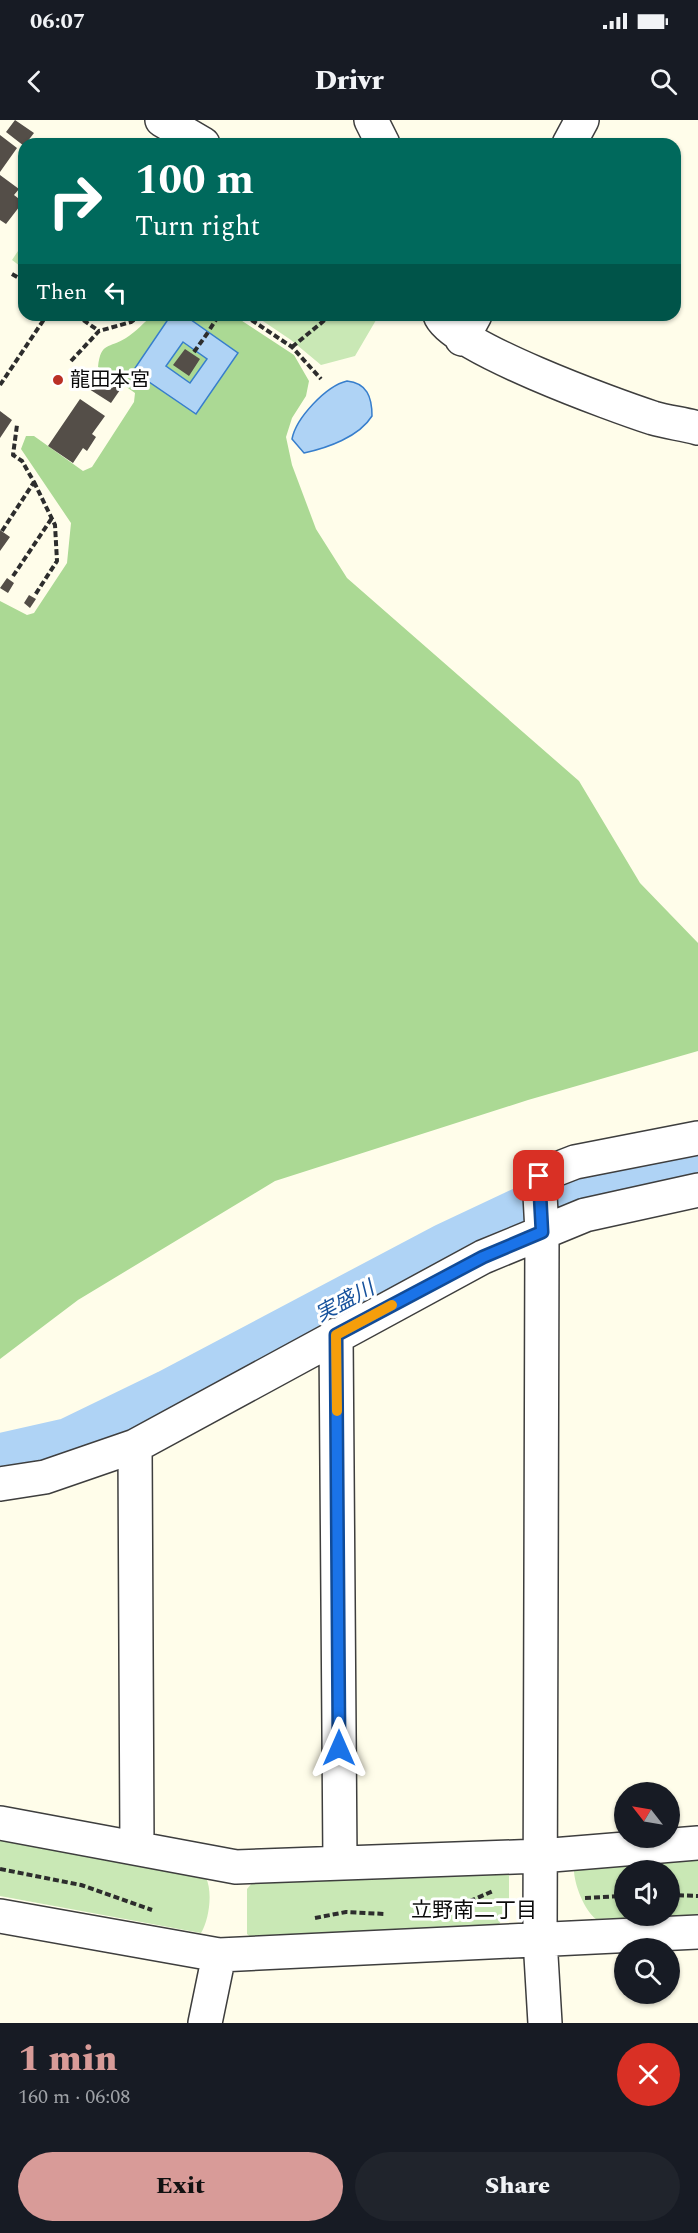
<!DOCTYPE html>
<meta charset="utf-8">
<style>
body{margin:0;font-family:Spectral,"Noto Sans JP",serif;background:#20242c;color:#f1f3f6;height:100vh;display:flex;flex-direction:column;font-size:22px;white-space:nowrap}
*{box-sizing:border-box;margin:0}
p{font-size:20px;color:#9ea1a6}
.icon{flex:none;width:33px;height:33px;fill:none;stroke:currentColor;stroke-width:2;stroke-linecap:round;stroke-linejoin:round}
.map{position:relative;height:1903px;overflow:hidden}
.sheet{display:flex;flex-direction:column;background:#171b24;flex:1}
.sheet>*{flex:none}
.guide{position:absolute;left:18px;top:18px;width:663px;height:183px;border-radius:18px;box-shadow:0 2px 4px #0004;background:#00695c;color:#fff;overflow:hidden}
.needle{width:39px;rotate:301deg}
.controls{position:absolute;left:614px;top:1662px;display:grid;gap:12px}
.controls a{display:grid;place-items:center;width:66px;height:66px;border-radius:50%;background:#171b24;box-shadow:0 2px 4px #0004;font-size:30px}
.pin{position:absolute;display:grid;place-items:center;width:51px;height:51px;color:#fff;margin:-26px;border-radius:12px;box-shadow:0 3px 9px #0006}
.me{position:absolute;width:66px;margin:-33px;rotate:0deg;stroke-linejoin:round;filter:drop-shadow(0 0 4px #0008)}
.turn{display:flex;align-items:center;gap:21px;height:126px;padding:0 18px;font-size:27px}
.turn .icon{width:78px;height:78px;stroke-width:2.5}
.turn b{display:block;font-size:42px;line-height:51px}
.then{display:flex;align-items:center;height:57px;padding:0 18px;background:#0003;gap:12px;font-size:22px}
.round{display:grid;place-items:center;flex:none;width:63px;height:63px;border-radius:32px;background:#20242c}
.summary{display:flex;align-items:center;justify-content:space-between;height:102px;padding:0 18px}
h1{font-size:36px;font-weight:800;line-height:45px;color:#d89b98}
.action{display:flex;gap:12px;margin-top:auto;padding:12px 18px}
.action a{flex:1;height:69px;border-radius:36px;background:#d89b98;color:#111;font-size:24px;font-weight:800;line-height:69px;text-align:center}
.action a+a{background:#20242c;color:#f1f3f6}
.status{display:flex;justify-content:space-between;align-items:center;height:42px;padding:0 30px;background:#171b24;direction:ltr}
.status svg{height:16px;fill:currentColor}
header{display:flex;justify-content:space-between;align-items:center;height:78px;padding:0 18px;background:#171b24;font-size:27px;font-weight:800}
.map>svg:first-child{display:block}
.green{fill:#c9e8b5;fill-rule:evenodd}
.forest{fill:#abd994}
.water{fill:#afd3f5;stroke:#377ecc;stroke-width:1.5;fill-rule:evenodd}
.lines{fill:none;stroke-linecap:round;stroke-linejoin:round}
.river{stroke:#afd3f5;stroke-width:51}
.building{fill:#544e48}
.minor-casing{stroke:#3e3e3e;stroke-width:36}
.path{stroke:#2d2d2d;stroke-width:4;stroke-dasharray:6 3;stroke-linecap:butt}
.minor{stroke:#fff;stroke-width:33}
.route-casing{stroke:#114b97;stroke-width:15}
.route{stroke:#1a73e8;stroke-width:10}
.slow{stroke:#f59e0b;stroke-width:10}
.poi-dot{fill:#ba3025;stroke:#fff;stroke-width:2}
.labels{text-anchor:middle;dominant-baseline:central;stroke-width:6;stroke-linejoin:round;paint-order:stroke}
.poi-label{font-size:20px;fill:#0b0b0b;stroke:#fff;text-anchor:start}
.water-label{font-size:21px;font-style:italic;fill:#16519c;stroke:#fff}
.neighbourhood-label{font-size:21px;fill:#0b0b0b;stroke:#fff}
</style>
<div class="status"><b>06:07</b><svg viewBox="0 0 49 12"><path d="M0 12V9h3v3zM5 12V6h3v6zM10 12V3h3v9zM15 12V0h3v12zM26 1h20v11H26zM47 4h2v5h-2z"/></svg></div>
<header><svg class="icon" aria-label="back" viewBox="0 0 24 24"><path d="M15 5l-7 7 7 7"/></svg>Drivr<svg class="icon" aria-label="search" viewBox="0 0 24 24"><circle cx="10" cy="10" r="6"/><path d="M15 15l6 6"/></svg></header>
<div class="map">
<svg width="698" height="1903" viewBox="0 0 698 1903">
<rect width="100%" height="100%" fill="#fffdea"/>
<!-- green -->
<path class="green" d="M24 122V149L12 140Z
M254 195H379L355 236 321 245 291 220Z
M0 1717 206 1758C213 1772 209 1800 201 1813L0 1776Z
M698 1740V1795L596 1799C584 1790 573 1762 574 1747ZM624 1750H669V1796H624Z
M498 1748 509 1754V1790L499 1804 253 1819 247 1814V1769L253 1762Z"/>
<!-- forest -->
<path class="forest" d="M153 195H233L294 235 309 261 306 276 292 298 286 317 292 345 316 409 347 458 579 661 640 763 698 823V931L528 980 275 1061 78 1180 0 1239V481L27 495 34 493 67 443 71 403 21 329 26 316H34L83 351 92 347 134 282 135 273 98 247C101 221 109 229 126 218 136 212 144 202 153 195Z"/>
<!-- water -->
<path class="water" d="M171 195H184L238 233 196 294 133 251ZM183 222 207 239 190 263 166 246Z
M347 261C367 263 372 277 372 296 359 317 327 328 304 333L292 319C296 298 326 266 347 261Z"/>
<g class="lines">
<!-- river -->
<path class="river" d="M0 1339 70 1323 169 1275 447 1128 564 1073 698 1050"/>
</g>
<!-- building -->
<path class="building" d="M15 0 34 13 24 26 6 12Z
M0 15 17 28 0 52Z
M0 55 19 69 14 75 23 82 6 104 0 100Z
M185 229 200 239 189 256 173 245Z
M99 253 122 267 111 283 89 269Z
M80 279 105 296 92 314 96 317 87 331 83 328 73 343 48 326Z
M0 291 12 300 0 318Z
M0 410 10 417 0 431Z
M7 458 14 463 8 473 0 468Z
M29 475 36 479 30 488 24 483Z"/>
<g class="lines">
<!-- minor casing -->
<g class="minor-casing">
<path id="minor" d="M162 0 203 24
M371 0 383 24
M569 24 582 0
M440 195C450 226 616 286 653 298 667 302 683 304 698 308
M462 219 475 195
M336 1215 340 1743
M135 1326 137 1728
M0 1364 45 1357 135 1326 483 1137 585 1095 698 1070
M0 1703 236 1747 540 1736 698 1723
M0 1796 219 1835 698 1812
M205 1903 219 1835
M545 1903 540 1819 542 1112 539 1056 575 1042 698 1018"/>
</g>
<!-- path -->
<path class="path" d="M12 154 24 161
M76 195 99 211
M244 195 292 227 321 259
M316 195 326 199 329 195
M210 209 219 195
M292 227 326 199
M194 232 209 211
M71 241 99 211 131 202 141 195
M0 265 47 195
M34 362 55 405 57 441 35 475
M2 411 34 362 22 341 13 335 17 305
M13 456 52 398
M0 1749 81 1765 152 1790
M669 1775 698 1776
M585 1778 624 1776
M445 1792 493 1771
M315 1798 346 1792 385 1794"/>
<!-- minor -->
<use href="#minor" class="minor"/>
</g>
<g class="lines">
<!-- route casing -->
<g class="route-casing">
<path id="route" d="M339 1628 336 1215 483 1137 542 1112 539 1056"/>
</g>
<!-- route -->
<use href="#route" class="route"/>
<!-- slow -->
<path class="slow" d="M337 1291 336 1215 392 1185"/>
</g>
<!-- markers -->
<circle class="poi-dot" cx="58" cy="260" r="6"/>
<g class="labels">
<!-- poi labels -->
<g class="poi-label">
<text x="70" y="260">龍田本宮</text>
</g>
<!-- water labels -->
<g class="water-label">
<text transform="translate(345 1182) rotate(-28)">実盛川</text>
</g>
<!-- neighbourhood labels -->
<g class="neighbourhood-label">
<text x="474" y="1791">立野南二丁目</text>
</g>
</g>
</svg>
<div class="controls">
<a><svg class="needle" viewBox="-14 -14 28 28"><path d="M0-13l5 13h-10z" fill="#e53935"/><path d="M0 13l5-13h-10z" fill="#9ea1a6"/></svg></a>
<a><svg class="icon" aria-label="sound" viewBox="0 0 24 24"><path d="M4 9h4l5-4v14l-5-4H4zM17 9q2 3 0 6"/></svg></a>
<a><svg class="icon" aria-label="search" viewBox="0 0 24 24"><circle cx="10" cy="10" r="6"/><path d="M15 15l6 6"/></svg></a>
</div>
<div class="pin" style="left:539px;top:1056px;background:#d93025"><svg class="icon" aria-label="arrive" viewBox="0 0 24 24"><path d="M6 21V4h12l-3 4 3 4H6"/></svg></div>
<svg class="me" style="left:339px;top:1628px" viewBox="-20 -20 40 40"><path d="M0-17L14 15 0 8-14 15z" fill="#1a73e8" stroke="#fff" stroke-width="4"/></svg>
<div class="guide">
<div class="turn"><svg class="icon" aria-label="right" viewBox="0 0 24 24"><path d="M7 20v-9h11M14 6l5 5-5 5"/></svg><div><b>100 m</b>Turn right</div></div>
<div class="then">Then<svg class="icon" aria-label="left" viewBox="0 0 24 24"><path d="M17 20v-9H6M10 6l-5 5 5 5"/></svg></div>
</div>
</div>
<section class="sheet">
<div class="summary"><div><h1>1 min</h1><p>160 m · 06:08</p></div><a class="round" style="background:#d93025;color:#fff"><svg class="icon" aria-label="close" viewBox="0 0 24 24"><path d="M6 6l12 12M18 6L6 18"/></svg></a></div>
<div class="action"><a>Exit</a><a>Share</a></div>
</section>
